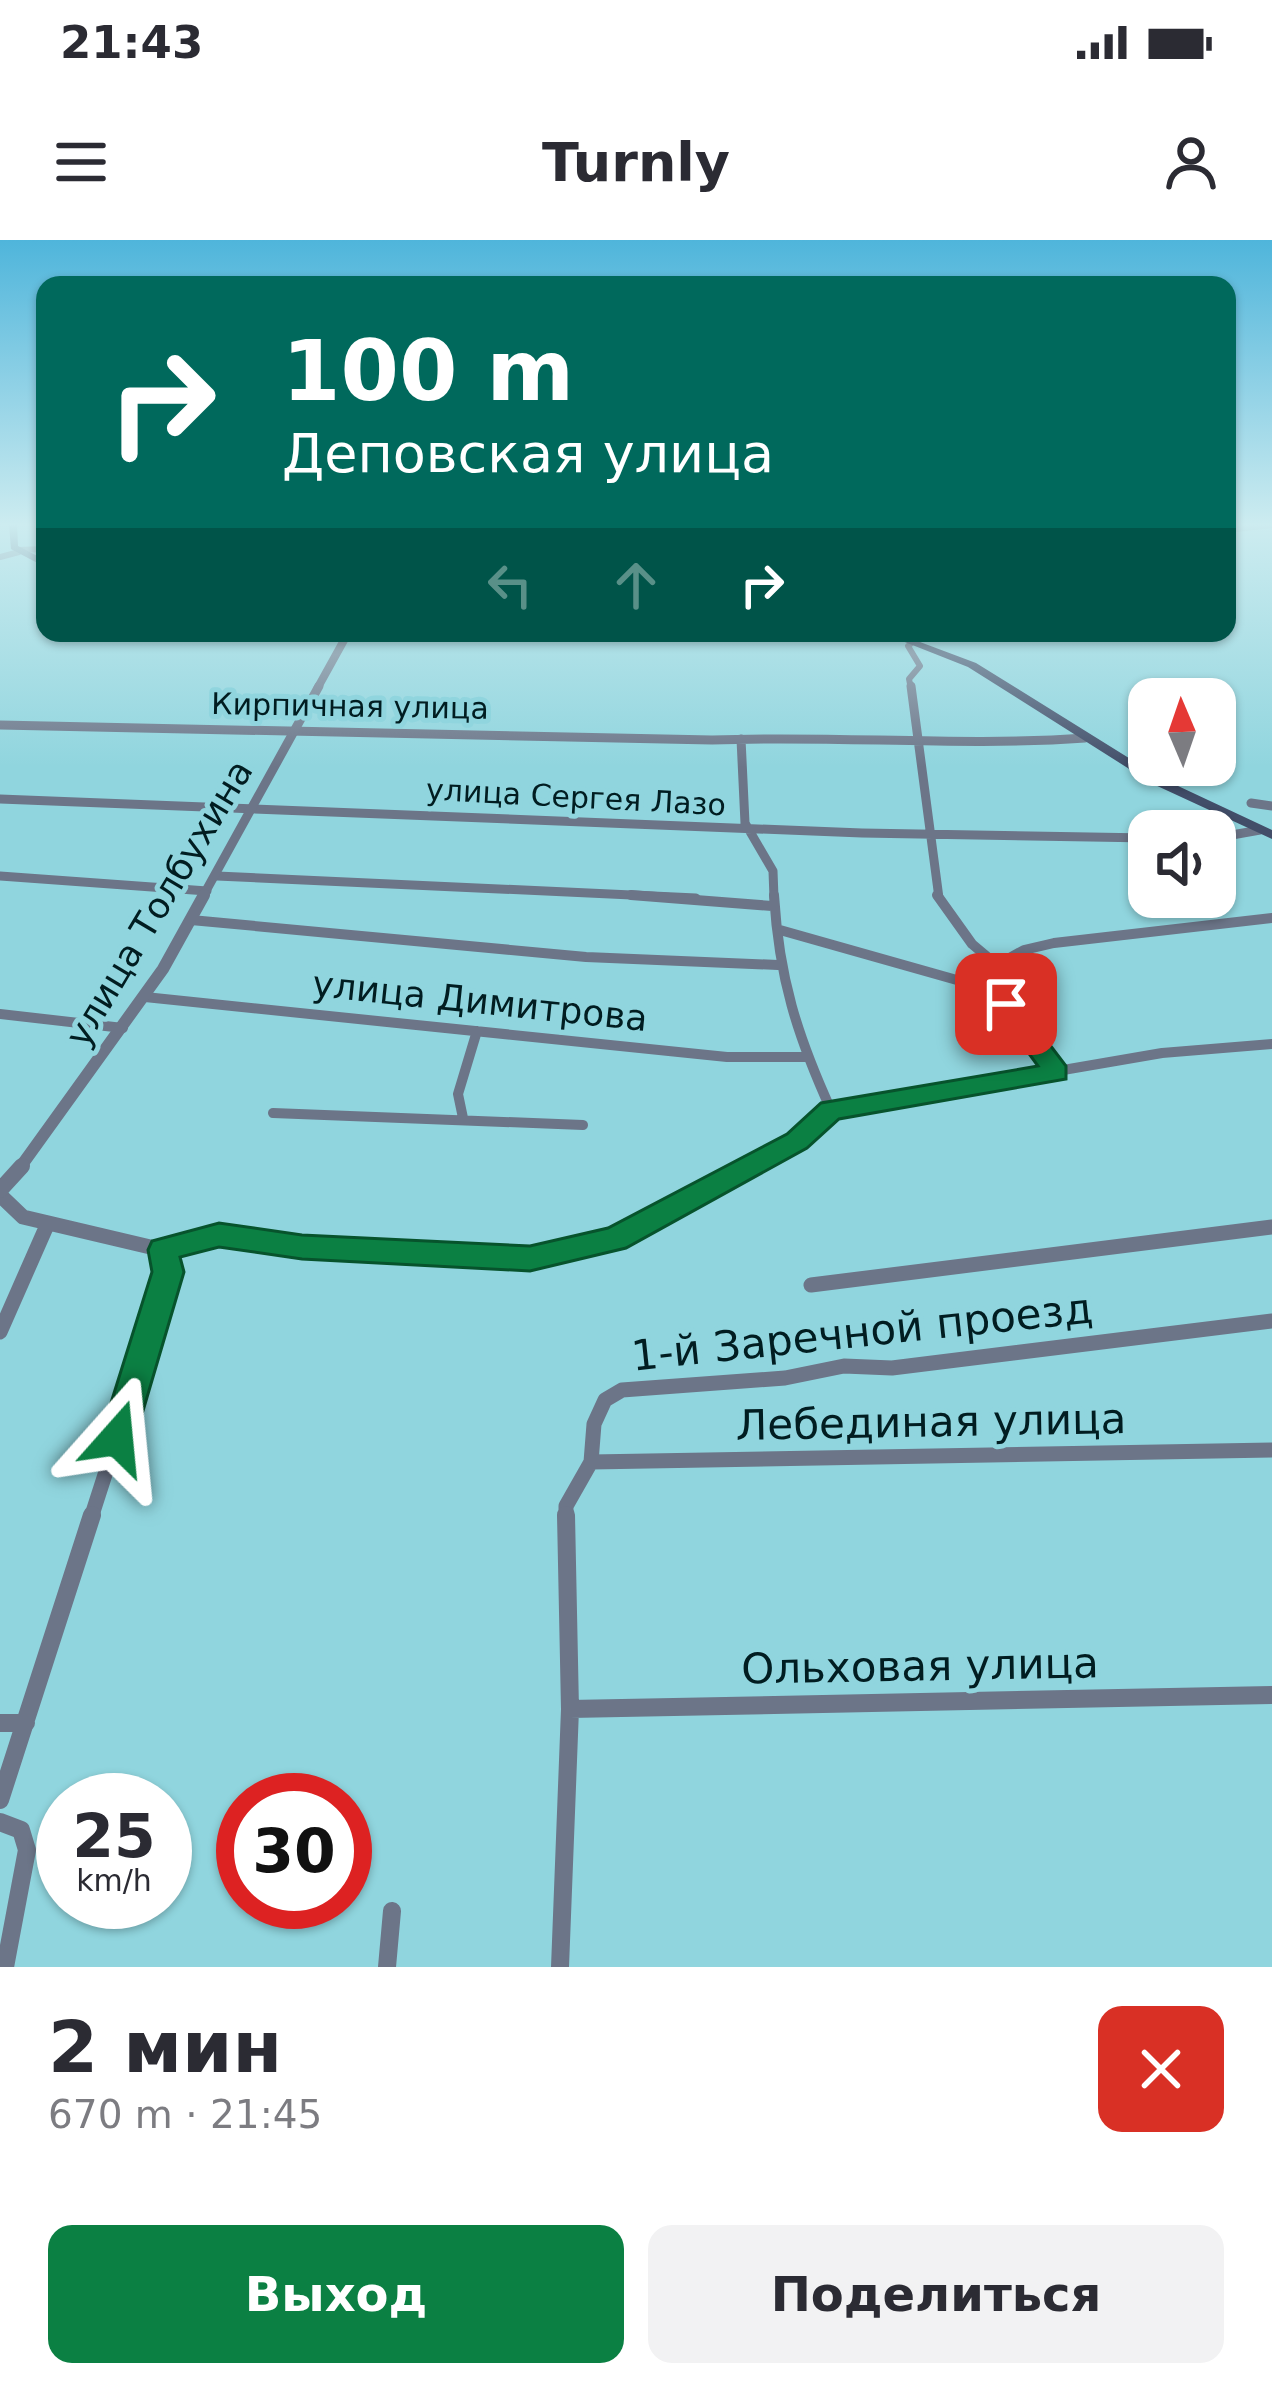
<!DOCTYPE html>
<html lang="ru">
<meta charset="utf-8">
<style>
body{margin:0;font-family:"DejaVu Sans",sans-serif;background:#f2f2f3;color:#2b2b33;height:100vh;display:flex;flex-direction:column;font-size:45px;white-space:nowrap}
*{box-sizing:border-box;margin:0}
p{font-size:39px;color:#7c7c81}
.icon{flex:none;width:66px;height:66px;fill:none;stroke:currentColor;stroke-width:2;stroke-linecap:round;stroke-linejoin:round}
.map{position:relative;height:1727px;overflow:hidden}
.panel{display:flex;flex-direction:column;background:#fff;flex:1}
.panel>*{flex:none}
.hud{position:absolute;left:36px;top:36px;width:1200px;height:366px;border-radius:24px;box-shadow:0 3px 9px #0004;background:#00695c;color:#fff;overflow:hidden}
.needle{width:78px;rotate:358deg}
.buttons{position:absolute;left:1128px;top:438px;display:grid;gap:24px}
.buttons a{display:grid;place-items:center;width:108px;height:108px;border-radius:24px;background:#fff;box-shadow:0 3px 9px #0004;font-size:60px}
.speed{position:absolute;left:36px;top:1533px;display:flex;gap:24px;font-size:60px;font-weight:700;text-align:center}
.speed>*{display:grid;place-content:center;width:156px;height:156px;border-radius:50%;background:#fff;box-shadow:0 3px 9px #0004;line-height:1}
.speed small{font-size:30px;font-weight:400}
.speed .limit{border:18px solid #d22;background:#fff;color:#111}
.pin{position:absolute;display:grid;place-items:center;width:102px;height:102px;color:#fff;margin:-51px;border-radius:24px;box-shadow:0 6px 18px #0006}
.me{position:absolute;width:132px;margin:-66px;rotate:18deg;stroke-linejoin:round;filter:drop-shadow(0 0 9px #0008)}
.turn{display:flex;align-items:center;gap:42px;height:252px;padding:0 48px;font-size:54px}
.turn .icon{width:156px;height:156px;stroke-width:2.5}
.turn b{display:block;font-size:84px;line-height:102px}
.lanes{display:flex;align-items:center;height:114px;padding:0 48px;background:#0003;justify-content:center;gap:60px;direction:ltr}
.lanes .off{opacity:.35}
.round{display:grid;place-items:center;flex:none;width:126px;height:126px;border-radius:24px;background:#f2f2f3}
.head{display:flex;align-items:center;justify-content:space-between;height:204px;padding:0 48px}
h1{font-size:72px;font-weight:700;line-height:90px}
.action{display:flex;gap:24px;margin-top:auto;padding:24px 48px}
.action a{flex:1;height:138px;border-radius:24px;background:#0b8043;color:#fff;font-size:48px;font-weight:700;line-height:138px;text-align:center}
.action a+a{background:#f2f2f3;color:#2b2b33}
.status{display:flex;justify-content:space-between;align-items:center;height:84px;padding:0 60px;background:#fff;direction:ltr}
.status svg{height:33px;fill:currentColor}
header{display:flex;justify-content:space-between;align-items:center;height:156px;padding:0 48px;background:#fff;font-size:54px;font-weight:700}
.map>svg:first-child{display:block}
.lines{fill:none;stroke-linecap:round;stroke-linejoin:round}
.minor-far4{stroke:#6c7588;stroke-width:6}
.minor-far3{stroke:#6c7588;stroke-width:9}
.minor-far2{stroke:#6c7588;stroke-width:10}
.minor-far1{stroke:#6c7588;stroke-width:15}
.minor{stroke:#6c7588;stroke-width:18}
.tertiary-far3{stroke:#6c7588;stroke-width:8}
.tertiary-far2{stroke:#6c7588;stroke-width:9}
.tertiary-far1{stroke:#6c7588;stroke-width:12}
.tertiary{stroke:#6c7588;stroke-width:16}
.secondary{fill:#424e69;fill-rule:evenodd}
.route{fill:#0b8043;stroke:#07532c;stroke-width:3}
.labels{text-anchor:middle;dominant-baseline:central;stroke-width:10;stroke-linejoin:round;paint-order:stroke}
.far-street-label{font-size:30px;fill:#011d21;stroke:#90d5de}
.street-label{font-size:36px;fill:#011d21;stroke:#90d5de}
.near-street-label{font-size:42px;fill:#011d21;stroke:#90d5de}
</style>
<div class="status"><b>21:43</b><svg viewBox="0 0 49 12"><path d="M0 12V9h3v3zM5 12V6h3v6zM10 12V3h3v9zM15 12V0h3v12zM26 1h20v11H26zM47 4h2v5h-2z"/></svg></div>
<header><svg class="icon" aria-label="menu" viewBox="0 0 24 24"><path d="M4 6h16M4 12h16M4 18h16"/></svg>Turnly<svg class="icon" aria-label="person" viewBox="0 0 24 24"><circle cx="12" cy="8" r="4"/><path d="M4 21q1-7 8-7t8 7"/></svg></header>
<div class="map">
<svg width="1272" height="1727" viewBox="0 0 1272 1727">
<rect width="100%" height="100%" fill="#90d5de"/>
<g class="lines">
<!-- minor-far4 -->
<path class="minor-far4" d="M1227 290 1272 285
M18 310 45 309
M0 317 19 312
M911 449 909 439 920 426 908 406 914 401"/>
<!-- minor-far3 -->
<path class="minor-far3" d="M911 446 939 658
M0 485 712 500C837 495 961 507 1085 498
M741 499 745 583 773 631 774 658
M0 559 862 593 1149 598
M1251 563 1272 566
M1215 598 1260 590
M0 636 207 651
M217 636 696 658"/>
<!-- minor-far2 -->
<path class="minor-far2" d="M631 655 772 666
M774 655C779 738 797 795 831 870
M937 655 972 704 997 725 1024 710 1054 703 1272 678
M191 680 586 717 778 725
M780 690 978 746
M997 725 978 746 1006 764 1057 833
M145 757 727 817H808
M0 774 123 788
M273 873 583 885
M463 878 458 854 477 791
M746 929 797 901 831 870 1162 813 1272 804"/>
<!-- minor-far1 -->
<path class="minor-far1" d="M0 955 23 977 163 1010 219 995 302 1007 530 1018 615 999 751 926
M811 1045 1272 987
M0 1092 48 983
M591 1222 1272 1210
M91 1278 160 1064 168 1032 163 1010
M566 1278V1266L591 1222 594 1184 605 1160 622 1150 785 1138 844 1126 892 1128 1272 1081"/>
<!-- minor -->
<path class="minor" d="M570 1469 1272 1455
M0 1483H26
M0 1560 92 1275
M0 1582 21 1590 27 1610 5 1727
M387 1727 392 1671
M560 1727 570 1469 566 1275"/>
<!-- tertiary-far3 -->
<path class="tertiary-far3" d="M317 449 348 393"/>
<!-- tertiary-far2 -->
<path class="tertiary-far2" d="M202 658 319 446"/>
<!-- tertiary-far1 -->
<path class="tertiary-far1" d="M19 929 163 729 204 655"/>
<!-- tertiary -->
<path class="tertiary" d="M0 950 22 926"/>
<!-- secondary -->
<path class="secondary" d="M9 285H17L18 306 45 320V327L11 309Z
M882 393H896L976 423 1161 538 1272 590V599L1153 544 968 427Z"/>
</g>
<!-- sky -->
<linearGradient id="sky" x2="0" y2="1"><stop stop-color="#4fb5db"/><stop offset="0.54" stop-color="#cdecf0"/><stop offset="1" stop-color="#cdecf0" stop-opacity="0"/></linearGradient>
<rect width="1272" height="527" fill="url(#sky)"/>
<!-- route -->
<path class="route" d="M1006 756 1015 759 1066 826V839L839 879 807 908 626 1008 530 1031 302 1019 219 1007 180 1017 184 1032 135 1198 130 1209 117 1214 105 1209 100 1198 152 1032 148 1010 152 1001 219 983 302 995 530 1006 608 988 787 894 821 863 1038 826 993 764Z"/>
<g class="labels">
<!-- far-street labels -->
<g class="far-street-label">
<text transform="translate(350 466) rotate(1)">Кирпичная улица</text>
<text transform="translate(576 557) rotate(3)">улица Сергея Лазо</text>
</g>
<!-- street labels -->
<g class="street-label">
<text transform="translate(159 663) rotate(-59)">улица Толбухина</text>
<text transform="translate(480 761) rotate(6)">улица Димитрова</text>
</g>
<!-- near-street labels -->
<g class="near-street-label">
<text transform="translate(862 1092) rotate(-6)">1-й Заречной проезд</text>
<text transform="translate(931 1182) rotate(-1)">Лебединая улица</text>
<text transform="translate(920 1426) rotate(-1)">Ольховая улица</text>
</g>
</g>
</svg>
<div class="buttons">
<a><svg class="needle" viewBox="-14 -14 28 28"><path d="M0-13l5 13h-10z" fill="#e53935"/><path d="M0 13l5-13h-10z" fill="#7c7c81"/></svg></a>
<a><svg class="icon" aria-label="sound" viewBox="0 0 24 24"><path d="M4 9h4l5-4v14l-5-4H4zM17 9q2 3 0 6"/></svg></a>
</div>
<div class="speed"><div>25<small>km/h</small></div><div class="limit">30</div></div>
<div class="pin" style="left:1006px;top:764px;background:#d93025"><svg class="icon" aria-label="arrive" viewBox="0 0 24 24"><path d="M6 21V4h12l-3 4 3 4H6"/></svg></div>
<svg class="me" style="left:117px;top:1198px" viewBox="-20 -20 40 40"><path d="M0-17L14 15 0 8-14 15z" fill="#0b8043" stroke="#fff" stroke-width="4"/></svg>
<div class="hud">
<div class="turn"><svg class="icon" aria-label="right" viewBox="0 0 24 24"><path d="M7 20v-9h11M14 6l5 5-5 5"/></svg><div><b>100 m</b>Деповская улица</div></div>
<div class="lanes"><svg class="icon off" aria-label="left" viewBox="0 0 24 24"><path d="M17 20v-9H6M10 6l-5 5 5 5"/></svg><svg class="icon off" aria-label="ahead" viewBox="0 0 24 24"><path d="M12 20V5M6 11l6-6 6 6"/></svg><svg class="icon" aria-label="right" viewBox="0 0 24 24"><path d="M7 20v-9h11M14 6l5 5-5 5"/></svg></div>
</div>
</div>
<section class="panel">
<div class="head"><div><h1>2 мин</h1><p>670 m · 21:45</p></div><a class="round" style="background:#d93025;color:#fff"><svg class="icon" aria-label="close" viewBox="0 0 24 24"><path d="M6 6l12 12M18 6L6 18"/></svg></a></div>
<div class="action"><a>Выход</a><a>Поделиться</a></div>
</section>
